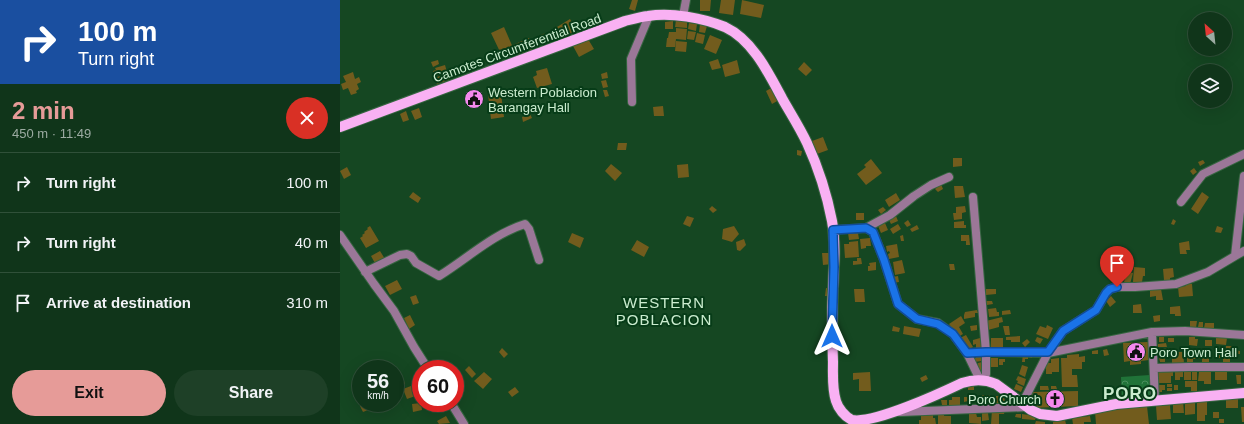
<!DOCTYPE html>
<meta charset="utf-8">
<style>
body{margin:0;font-family:Helvetica,sans-serif;background:#1e4027;color:#f1f3f6;height:100vh;display:flex;flex-direction:column;font-size:15px;white-space:nowrap}
*{box-sizing:border-box;margin:0}
p{font-size:13px;color:#9caba2}
.icon{flex:none;width:22px;height:22px;fill:none;stroke:currentColor;stroke-width:2;stroke-linecap:round;stroke-linejoin:round}
.map{position:relative;flex:1;overflow:hidden}
.sheet{display:flex;flex-direction:column;background:#10351a;width:340px}
.sheet>*{flex:none}
.banner{background:#1a4fa0;color:#fff;overflow:hidden}
.needle{width:26px;rotate:333deg}
.fabs{position:absolute;left:848px;top:12px;display:grid;gap:8px}
.fabs a{display:grid;place-items:center;width:44px;height:44px;border-radius:50%;background:#10351a;box-shadow:0 4px 16px #0002,0 0 0 1px #305039;font-size:20px}
.speed{position:absolute;left:12px;top:360px;display:flex;gap:8px;font-size:20px;font-weight:700;text-align:center}
.speed>*{display:grid;place-content:center;width:52px;height:52px;border-radius:50%;background:#10351a;box-shadow:0 4px 16px #0002,0 0 0 1px #305039;line-height:1}
.speed small{font-size:10px;font-weight:400}
.speed .limit{border:6px solid #d22;background:#fff;color:#111}
.pin{position:absolute;display:grid;place-items:center;width:34px;height:34px;color:#fff;margin:-41px -17px;border-radius:50% 50% 50% 0;rotate:-45deg;box-shadow:0 0 4px #0007}
.pin .icon{rotate:45deg}
.me{position:absolute;width:44px;margin:-22px;rotate:0deg;stroke-linejoin:round;filter:drop-shadow(0 0 3px #0008)}
.turn{display:flex;align-items:center;gap:14px;height:84px;padding:0 12px;font-size:18px}
.turn .icon{width:52px;height:52px;stroke-width:2.5}
.turn b{display:block;font-size:28px;line-height:34px}
.round{display:grid;place-items:center;flex:none;width:42px;height:42px;border-radius:21px;background:#1e4027}
.overview{display:flex;align-items:center;justify-content:space-between;height:68px;padding:0 12px}
h1{font-size:24px;font-weight:700;line-height:30px;color:#e69b98}
.action{display:flex;gap:8px;margin-top:auto;padding:8px 12px}
.action a{flex:1;height:46px;border-radius:24px;background:#e69b98;color:#111;font-size:16px;font-weight:700;line-height:46px;text-align:center}
.action a+a{background:#1e4027;color:#f1f3f6}
ul{padding:0;list-style:none}
li{display:flex;align-items:center;gap:12px;height:60px;padding:0 12px;border-top:1px solid #305039}
li div{flex:1}
li b{display:block;font-size:15px}
li em{font-style:normal}
main{display:flex;flex:1;min-height:0}
.map>svg:first-child{display:block}
.park{fill:url(#park-crowns)}
.building{fill:#725c1d}
.lines{fill:none;stroke-linecap:round;stroke-linejoin:round}
.street-casing{stroke:#366541;stroke-width:10}
.primary-casing{stroke:#366541;stroke-width:12}
.street{stroke:#9b7798;stroke-width:8}
.primary{stroke:#f9b1f3;stroke-width:10}
.route-casing{stroke:#114b97;stroke-width:10}
.route{stroke:#1a73e8;stroke-width:7}
.labels{text-anchor:middle;dominant-baseline:central;stroke-width:4;stroke-linejoin:round;paint-order:stroke}
.street-label{font-size:13px;fill:#cbeccf;stroke:#073c18}
.poi-label{font-size:13px;fill:#cbeccf;stroke:#073c18;text-anchor:start}
.quarter-label{font-size:15px;letter-spacing:1px;fill:#cbeccf;stroke:#073c18}
.district-label{font-size:17px;font-weight:bold;letter-spacing:1px;fill:#cbeccf;stroke:#073c18}
</style>
<main>
<section class="sheet">
<div class="banner">
<div class="turn"><svg class="icon" aria-label="right" viewBox="0 0 24 24"><path d="M7 20v-9h11M14 6l5 5-5 5"/></svg><div><b>100 m</b>Turn right</div></div>
</div>
<div class="overview"><div><h1>2 min</h1><p>450 m · 11:49</p></div><a class="round" style="background:#d93025;color:#fff"><svg class="icon" aria-label="close" viewBox="0 0 24 24"><path d="M6 6l12 12M18 6L6 18"/></svg></a></div>
<ul>
<li><svg class="icon" aria-label="right" viewBox="0 0 24 24"><path d="M7 20v-9h11M14 6l5 5-5 5"/></svg><div><b>Turn right</b></div><em>100 m</em></li>
<li><svg class="icon" aria-label="right" viewBox="0 0 24 24"><path d="M7 20v-9h11M14 6l5 5-5 5"/></svg><div><b>Turn right</b></div><em>40 m</em></li>
<li><svg class="icon" aria-label="arrive" viewBox="0 0 24 24"><path d="M6 21V4h12l-3 4 3 4H6"/></svg><div><b>Arrive at destination</b></div><em>310 m</em></li>
</ul>
<div class="action"><a>Exit</a><a>Share</a></div>
</section>
<div class="map">
<svg width="904" height="424" viewBox="0 0 904 424">
<defs>
<pattern id="park-crowns" width="20" height="18" patternUnits="userSpaceOnUse"><rect width="20" height="18" fill="#207338"/><path d="M2 6a3 3 0 1 1 6 0M12 15a3 3 0 1 1 6 0" fill="none" stroke="#498e5d"/></pattern>
</defs>
<rect width="100%" height="100%" fill="#154722"/>
<!-- park -->
<path class="park" d="M810 375 812 397 782 399 781 377Z"/>
<!-- building -->
<path class="building" d="M292 0H298L295 11 289 9Z
M360 0H371L370 11H360Z
M381 0H395L393 15 379 13Z
M402 0 424 5 421 18 400 14Z
M230 19 236 30 223 38 217 27Z
M336 20 347 21V28L335 27Z
M333 21V29H325V22Z
M349 23 357 24 356 31 348 29Z
M360 24 367 26 365 33 359 32Z
M164 27 174 50 162 56 151 33Z
M336 28 347 29 346 40 336 39 335 47H326L327 38H328L329 32H336Z
M348 31 356 32 354 40 347 39Z
M206 33 208 37 202 39 200 35Z
M357 33 365 35 363 44 355 42Z
M370 35 382 40 376 54 364 49Z
M189 38 194 49 178 56 173 45Z
M248 39 254 49 239 57 233 46Z
M336 41 347 42 346 52 335 51Z
M378 59 381 68 372 70 369 62Z
M98 60 99 64 93 67 91 62Z
M397 60 400 73 385 77 382 65Z
M464 62 472 70 466 76 458 69Z
M105 65 107 72 95 76 93 71 96 70 95 68Z
M207 68 212 84 197 88 193 77 197 75 196 71Z
M13 72 15 79 19 77 21 82 17 84 19 89 16 91 17 93 11 95 8 88 3 90 1 84 6 82 3 76Z
M267 72 268 78 262 79 261 74Z
M107 73 109 80 97 84 95 78Z
M266 80 268 87 263 88 261 81Z
M433 87 439 100 432 104 426 91Z
M263 90H267L269 96 265 97Z
M138 93 140 104 131 106 129 94Z
M161 93 164 117 151 119 148 94Z
M323 106 324 116H314L313 107Z
M79 108 82 117 75 120 71 111Z
M66 111 69 120 63 122 60 114Z
M190 114 192 118 183 122 182 117Z
M483 137 488 150 477 154 472 141Z
M278 143H287L286 150H277Z
M457 150 462 151 461 156 457 155Z
M613 158H622V166L613 167Z
M531 159 542 173 526 185 517 174 526 167 524 165Z
M863 160 865 163 860 166 858 162Z
M271 164 282 173 275 181 265 171Z
M348 164 349 177 338 178 337 165Z
M7 167 11 175 4 179 0 171Z
M854 168 857 172 853 175 850 171Z
M601 184 603 189 598 192 595 189Z
M614 186H623L625 197 615 198Z
M73 192 81 198 78 203 69 197Z
M862 192 869 197 858 214 851 209Z
M556 193 560 200 549 207 545 200Z
M372 206 377 210 373 213 369 209Z
M625 206 626 212 622 213V219L614 220 613 213H616V207Z
M543 207 546 210 541 214 538 210Z
M516 213H524V220H516Z
M347 216 354 218 350 227 343 224Z
M556 216 558 221 551 224 549 220Z
M833 219 836 221 834 225 831 224Z
M568 220 571 225 567 227 564 223Z
M624 221V225H626V228H614V222Z
M545 223 548 230 541 233 538 226Z
M558 224 561 229 553 234 550 229Z
M577 225 579 229 572 232 570 229Z
M30 226 39 241 26 248 20 238 23 236 22 235 25 233 24 232 28 229 27 228Z
M394 226 399 234 392 242 382 239 383 229Z
M877 226 883 228 881 233 875 232Z
M232 233 244 238 240 248 228 242Z
M508 233H518L519 239 509 240Z
M563 235 564 241H561L560 236Z
M621 235H629L630 245H626V241H621Z
M530 238 531 246H526V248L521 249 520 239Z
M404 239 406 245 400 251 397 250 396 242Z
M297 240 309 247 304 257 291 250Z
M518 241 519 257 505 258 504 244H509V242Z
M849 241 850 250H846L847 254H840L839 243Z
M557 244 559 257 549 259 548 254 550 253 549 251 547 252 546 246Z
M40 251 45 259 36 265 31 256Z
M482 253H491L492 264 483 265Z
M517 258H521L522 264 513 265V261H517Z
M562 260 565 273 555 275 553 262Z
M536 262V270L528 271V266H530L529 263Z
M609 264H614L615 270H610Z
M776 267 785 270 783 277 774 273Z
M794 267 805 268V276H803L802 282H793Z
M833 268 834 277 830 278V280H824L823 269Z
M787 272 793 273 790 284 784 282Z
M558 276 559 282 553 283 552 277Z
M57 280 62 289 50 295 45 286Z
M846 284H852L853 296 839 297 838 287 846 286Z
M486 288 491 289 490 296H485Z
M514 289H524L525 302H515Z
M646 289H656V294L646 295Z
M821 289 823 300H816V296L810 297V290Z
M76 295 79 303 73 305 70 297Z
M771 296 776 302 770 307 766 301Z
M646 301H652L653 304 647 305Z
M801 304 802 313H793V305Z
M840 306 841 316H835V314H830V307Z
M656 308 657 312H659V316L649 317 648 309Z
M637 310 638 313H635V317L624 319V315L625 312Z
M670 310 671 314 662 315V311Z
M70 315 75 325 69 329 64 318Z
M820 315V321L814 322 813 316Z
M621 316 625 323 619 327 623 334 618 337 609 324Z
M662 317 663 322 659 323V327L648 330 646 321Z
M850 321H857L856 328H850Z
M859 322H863V327H858Z
M865 323H874V328H864Z
M637 325V330L631 331 630 326Z
M707 325 713 328 708 339 696 334 700 326 706 328Z
M553 326 560 328 559 332 552 331Z
M564 326 581 329 579 337 563 334Z
M663 326H669L670 335H665Z
M626 335 633 347 626 351 620 338Z
M680 336V342H671V340H666V337Z
M697 337 703 339 700 344 695 341Z
M819 337H824V342H819Z
M849 337H855V339H858L857 346 849 345Z
M876 337 887 338 886 345 876 344Z
M640 338 642 348 636 349V344L633 345V340Z
M651 338H663V347H651Z
M828 338H834V342H828Z
M687 339 690 342 685 347 682 343Z
M865 340H872V346H865Z
M808 342 809 360 801 361V364L790 365V361L784 362 783 343Z
M826 343 827 347H818V344Z
M886 346H893L892 357H890V364L883 363V358H876L877 350 886 351Z
M162 348 168 354 164 358 159 352Z
M830 348V357H819V349Z
M844 348H851V350H860V359H853V363H847V357H844Z
M767 349 769 355 764 356 763 350Z
M832 349H837V352H843L844 363H832V358H834V354H832Z
M758 350V354H752V351Z
M895 350 900 351V354H895Z
M683 353 693 355 692 358 688 357V359H685V362H682Z
M739 354V357L745 356V362H742V369H732V375H737L738 387H722L721 358H727V355Z
M862 354H869V364H862Z
M642 355V361L634 362V358H636V356Z
M650 358H658V367H650Z
M719 358V372H712V374H706V363H711V359Z
M819 358H825V362H820Z
M659 359H665V362H663V365H659Z
M642 362 643 370H638V363Z
M682 365 688 367 685 377 679 374Z
M129 366 136 374 132 378 125 370Z
M818 371H833V376H831V383H818Z
M844 371H851V380H844Z
M857 371V380H852V372Z
M144 372 152 379 143 389 134 381Z
M530 372 531 391H519V379L513 380V373Z
M835 372H843V377H840V380H835Z
M859 372H871V384H864V381H858Z
M875 372H887V380H875Z
M586 375 588 379 582 382 580 378Z
M896 375H901V384H897Z
M678 376 686 379 684 386 677 383 678 381 676 380Z
M64 381 65 384 57 388 56 384Z
M845 381H857V391H851V387H845Z
M79 383 81 387V394L67 399 63 389Z
M676 384 683 387 681 392 674 389Z
M827 384H832V387H827Z
M818 385H825V390H822V392H818Z
M834 385H838V390H834Z
M628 386H634V390H628Z
M700 386H708L709 390H700Z
M711 386H716L717 389H711Z
M175 387 179 392 172 397 168 392Z
M827 388H832V391H827Z
M738 391V406L693 408 692 392Z
M642 395H650V402L643 403Z
M652 396H655V403L652 404Z
M656 396H664L665 403H656Z
M612 397H620V406H609V400H612Z
M624 397H628V401L624 402Z
M637 398H640V404H637Z
M886 399H898V408H886Z
M601 400H607V405H602Z
M857 400H867V415H865V421H857Z
M843 401 844 413H833V402Z
M855 401V414L845 415V402Z
M81 403 82 410 73 412 72 404Z
M24 404 28 410 23 412 20 406Z
M830 405 831 419 817 420 816 406Z
M807 406 809 424H756L755 412Z
M901 407H904V422H902Z
M652 410H665L664 414H659V424H651Z
M873 412H879V418H873Z
M598 413H604V416H611V424H598Z
M629 413H636L637 417H641V424L629 423Z
M642 413H648L649 420 642 421Z
M676 414H681V418L675 417Z
M682 414 696 416 695 420 682 419Z
M593 415V418H595L596 424H579V420H581V416Z
M106 416 110 423 99 424 97 421Z
M750 416 751 422H744V424H733L732 418Z
M879 419H884V423H879Z
M725 420 726 424H713V422Z
M696 421 705 422V424H695Z"/>
<g class="lines">
<!-- street casing -->
<g class="street-casing">
<path id="street" d="M343 16 346 0
M292 102 291 59 309 16
M904 176 895 256 904 251
M841 202 863 174 904 154
M526 228 550 215 574 196 591 185 609 177
M493 230 526 228 533 232 544 260 558 304 577 319 598 323 613 334 627 353 646 352 633 197
M0 235 34 284 54 311 74 347 88 369
M25 272 60 255 67 254 71 256 76 263 99 276C128 258 153 234 185 224L189 229 199 260
M812 332 815 401
M627 353 640 380
M814 368 849 367H904
M643 380 646 374V352L708 353 812 332 845 331 904 335
M111 403 124 424
M682 404 708 353 723 331 756 310 766 293 770 289 777 287H795L836 284 868 272 895 256
M560 412 686 407"/>
</g>
<!-- primary casing -->
<g class="primary-casing">
<path id="primary" d="M0 127 285 21C293 19 300 17 308 16 331 12 363 18 385 27 413 40 429 74 443 100 451 114 460 128 467 143 478 167 487 195 492 221 496 242 494 268 493 289 492 313 492 337 493 362 493 374 492 389 496 401 498 408 505 417 512 420 534 424 601 393 622 383 634 379 645 379 656 384L691 410 700 414 717 416 776 404 904 393"/>
</g>
<!-- street -->
<use href="#street" class="street"/>
<!-- primary -->
<use href="#primary" class="primary"/>
</g>
<g class="lines">
<!-- route casing -->
<g class="route-casing">
<path id="route" d="M492 336 494 267 493 230 526 228 533 232 544 260 558 304 577 319 598 324 613 334 627 353 646 352H708L723 331 756 310 766 293 770 289 777 287"/>
</g>
<!-- route -->
<use href="#route" class="route"/>
</g>
<!-- icons -->
<defs>
<g id="civic-disc" transform="scale(1)"><circle r="9.5" fill="#f589ef" stroke="#073c18"/><path d="M-.6-6.5H3V-4.5H.6V-3L4-1V1h2V6H-6V1h2V-1L-.6-3ZM-1.2 2.5V6h2.4V2.5Z" fill="#111"/></g>
<g id="church-disc" transform="scale(1)"><circle r="9.5" fill="#f589ef" stroke="#073c18"/><path d="M-1.2-6h2.4v3.5h3.3v2.4h-3.3V6h-2.4V-.1h-3.3v-2.4h3.3Z" fill="#111"/></g>
</defs>
<g fill-rule="evenodd">
<use href="#civic-disc" x="134" y="99"/>
<use href="#civic-disc" x="796" y="352"/>
<use href="#church-disc" x="715" y="399"/>
</g>
<g class="labels">
<!-- street labels -->
<g class="street-label">
<text transform="translate(177 48) rotate(-20)">Camotes Circumferential Road</text>
</g>
<!-- poi labels -->
<g class="poi-label">
<text x="148" y="92">Western Poblacion<tspan x="148" dy="15">Barangay Hall</tspan></text>
<text x="810" y="352">Poro Town Hall</text>
<text x="701" y="399" text-anchor="end">Poro Church</text>
</g>
<!-- quarter labels -->
<g class="quarter-label">
<text x="324" y="302">WESTERN<tspan x="324" dy="17">POBLACION</tspan></text>
</g>
<!-- district labels -->
<g class="district-label">
<text x="790" y="393">PORO</text>
</g>
</g>
</svg>
<div class="fabs">
<a><svg class="needle" viewBox="-14 -14 28 28"><path d="M0-13l5 13h-10z" fill="#e53935"/><path d="M0 13l5-13h-10z" fill="#9caba2"/></svg></a>
<a><svg class="icon" aria-label="layers" viewBox="0 0 24 24"><path d="M12 4l9 5-9 5-9-5zM3 14l9 5 9-5"/></svg></a>
</div>
<div class="speed"><div>56<small>km/h</small></div><div class="limit">60</div></div>
<div class="pin" style="left:777px;top:287px;background:#d93025"><svg class="icon" aria-label="arrive" viewBox="0 0 24 24"><path d="M6 21V4h12l-3 4 3 4H6"/></svg></div>
<svg class="me" style="left:492px;top:336px" viewBox="-20 -20 40 40"><path d="M0-17L14 15 0 8-14 15z" fill="#1a73e8" stroke="#fff" stroke-width="4"/></svg>
</div>
</main>
